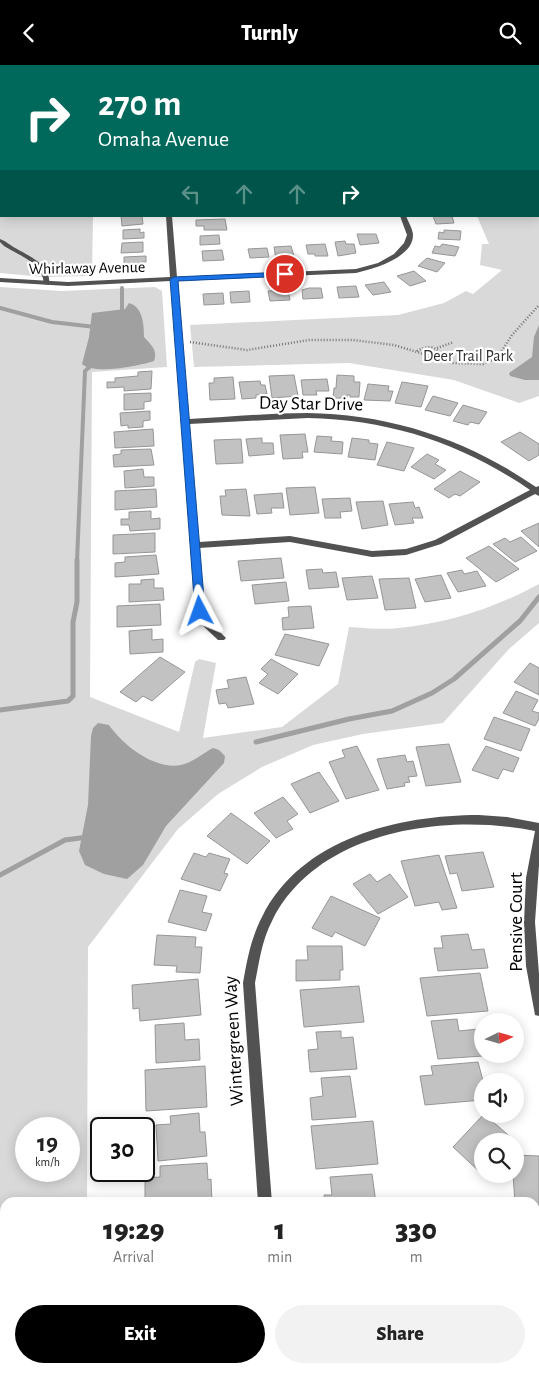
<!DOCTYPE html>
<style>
body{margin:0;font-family:"Alegreya Sans",sans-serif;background:#f2f2f2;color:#222;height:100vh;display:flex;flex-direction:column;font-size:19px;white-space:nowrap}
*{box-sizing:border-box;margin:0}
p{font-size:16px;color:#767676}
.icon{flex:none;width:28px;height:28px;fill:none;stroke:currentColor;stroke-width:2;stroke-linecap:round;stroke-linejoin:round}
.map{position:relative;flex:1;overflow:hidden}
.sheet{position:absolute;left:0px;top:1132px;width:540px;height:176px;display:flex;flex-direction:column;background:#fff;border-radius:15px 15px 0 0;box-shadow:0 2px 12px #0003}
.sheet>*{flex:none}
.hud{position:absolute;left:0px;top:0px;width:540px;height:152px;box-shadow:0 2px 12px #0003;background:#00695c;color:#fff;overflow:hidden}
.needle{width:32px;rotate:85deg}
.tools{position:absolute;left:474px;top:948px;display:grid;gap:10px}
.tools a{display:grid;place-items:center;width:50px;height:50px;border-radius:50%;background:#fff;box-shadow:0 2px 12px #0003;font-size:25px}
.speed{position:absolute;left:15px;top:1052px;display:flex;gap:10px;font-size:25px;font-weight:700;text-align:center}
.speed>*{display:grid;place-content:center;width:65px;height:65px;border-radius:50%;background:#fff;box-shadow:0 2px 12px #0003;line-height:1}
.speed small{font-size:12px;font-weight:400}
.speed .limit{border:2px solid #111;border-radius:8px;background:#fff;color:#111}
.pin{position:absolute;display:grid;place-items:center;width:42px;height:42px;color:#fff;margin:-21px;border:2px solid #fff;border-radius:50%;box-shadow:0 1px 5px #0007}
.me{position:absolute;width:55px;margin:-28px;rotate:356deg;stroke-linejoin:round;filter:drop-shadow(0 0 4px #0008)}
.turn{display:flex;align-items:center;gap:18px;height:105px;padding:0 15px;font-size:22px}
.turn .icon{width:65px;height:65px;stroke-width:2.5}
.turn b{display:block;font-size:35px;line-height:42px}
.lanes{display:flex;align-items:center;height:48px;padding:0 15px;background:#0003;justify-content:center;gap:25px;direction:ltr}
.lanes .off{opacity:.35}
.eta{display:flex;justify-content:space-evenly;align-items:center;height:85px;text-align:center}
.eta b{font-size:30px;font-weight:800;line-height:35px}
.primary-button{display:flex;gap:10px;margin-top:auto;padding:10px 15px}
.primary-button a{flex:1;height:58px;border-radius:30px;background:#000;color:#fff;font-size:20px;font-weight:800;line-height:58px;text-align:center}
.primary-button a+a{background:#f2f2f2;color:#222}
header{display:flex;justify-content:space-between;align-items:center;height:65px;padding:0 15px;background:#000;color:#fff;font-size:22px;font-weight:800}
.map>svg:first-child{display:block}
.green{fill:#d9d9d9;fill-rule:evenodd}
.water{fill:#a0a0a0}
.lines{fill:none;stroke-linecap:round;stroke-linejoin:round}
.stream-far1{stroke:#a0a0a0;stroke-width:4}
.stream{stroke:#a0a0a0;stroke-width:5}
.building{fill:#c2c2c2;stroke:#969696}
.path{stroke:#747474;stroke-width:2.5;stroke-dasharray:1 2;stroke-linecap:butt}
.service{fill:#525252;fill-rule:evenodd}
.minor{fill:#525252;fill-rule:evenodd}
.route{fill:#1a73e8;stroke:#114b97}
.labels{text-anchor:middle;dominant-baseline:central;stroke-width:4.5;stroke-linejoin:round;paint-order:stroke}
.far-street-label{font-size:16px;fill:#000;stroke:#fff}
.far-park-label{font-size:16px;fill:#303030;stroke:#fff}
.street-label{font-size:19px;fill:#000;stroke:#fff}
</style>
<header><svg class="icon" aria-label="back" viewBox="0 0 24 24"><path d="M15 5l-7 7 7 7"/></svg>Turnly<svg class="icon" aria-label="search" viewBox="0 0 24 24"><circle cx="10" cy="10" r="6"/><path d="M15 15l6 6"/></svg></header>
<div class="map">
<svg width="539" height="1308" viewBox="0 0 539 1308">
<rect width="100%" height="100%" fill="#fff"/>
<!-- green -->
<path class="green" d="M0 0H117L1 1V151H93L92 211 43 212 0 208Z
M449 0H539V331L519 338 454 315 349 298 194 302 190 260 398 250 444 238 466 226 473 229 502 205 480 200 482 179H489L477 151H539V1H448Z
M0 222 62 226 155 222 162 226 167 302 92 307 90 632 179 667 195 597 199 594 216 598 203 673 282 662 338 619 349 562C365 563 383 565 399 563 449 558 495 543 539 519V558L509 584 443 658 363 669 313 680 262 702 218 729 178 764 88 882 87 1137 5 1138V1304H86V1308H0ZM26 1064H69V1106H26Z"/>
<!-- water -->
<path class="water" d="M129 238C143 242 144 260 144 272 151 280 158 285 154 296 139 301 93 310 82 299L89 272 92 248 125 244Z
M539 260V315H525L510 311 509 308 532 292 534 272Z
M98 658 109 660C123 680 154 705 181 700 192 698 203 688 213 683L219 685 225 691 224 698 166 761 143 800 127 814 104 809 85 800 79 786 88 740 91 671 93 663Z"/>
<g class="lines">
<!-- stream-far1 -->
<path class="stream-far1" d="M122 223V250
M0 243 52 257 95 262
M77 496 85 306 93 299"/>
<!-- stream -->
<path class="stream" d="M0 645 68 636 73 631V557L77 537V495
M256 677 349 654 392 646 432 628 454 614 520 556 539 532
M0 810 65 775 88 772"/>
</g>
<!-- building -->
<path class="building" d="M121 151H142L143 159 122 161Z
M433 151H452L454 158 436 159Z
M225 154 227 165H204V161H196V155Z
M140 164V168L144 167V173L123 174V165Z
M444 165 461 166 460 175 438 174 439 167 444 168Z
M357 169H376L379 178 360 180Z
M219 170 220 179 200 180V171Z
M345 176 346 179H354L356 188 338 191 335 177Z
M143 177V187L121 188 122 178Z
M325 179 328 191H315V189H308L306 180Z
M442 179 459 182 455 191 432 188 435 181 440 182Z
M291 181 294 191 276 194 274 182Z
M267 183 269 192 250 193 248 184Z
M222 185 224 195 203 196 202 186Z
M146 191V197H142V202H124V192Z
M427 193 445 198 437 207 418 201Z
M414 206 426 216 410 221 397 211Z
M384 217 391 227 373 230 365 220Z
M356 221 359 232 339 233 337 222Z
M309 223H321L323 233 303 234 302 225Z
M288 225 290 235 270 236 268 226Z
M249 226 250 237 231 238 230 227Z
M223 228 224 239 204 240 203 229Z
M152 306 151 324 124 326V322L107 323V317H115V313L138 311V307Z
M294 310 298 331 272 333 269 311Z
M337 310 354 311V317H360L359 332H350V330H347V333H333L334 323H336Z
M233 312 235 334 210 335 209 318H214V313Z
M327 314 329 326H316L317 330H303L301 315Z
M260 316 261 320H265L267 329 256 330V333L242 334 239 317Z
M402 317 428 321 421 342 395 338Z
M368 319 389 321 388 326H393L390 336 364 335Z
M151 328V336L144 337V344L124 345V329Z
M433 331 458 338 450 351 425 345Z
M463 340 487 347 479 359 470 357 468 360 453 356Z
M150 346V355L143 356V362L128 363V360L121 361 120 348Z
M153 364 154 381 115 383 114 367Z
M520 367 539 379V390L529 396 501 377Z
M305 369 308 387H302L303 393 283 394 280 370Z
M317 371 332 372 331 376 343 377 342 389 314 387Z
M262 373V378H273L274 389 249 391 246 374Z
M352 373 369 375V378L378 379 375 395 348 392Z
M241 374 243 398 216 399 214 375Z
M387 377 414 383 404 406 377 400Z
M151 384 154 400 114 402 113 390 121 389V385Z
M427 389 439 395 435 399 446 405 434 414 411 402Z
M143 404 144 412H154V421L125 423 124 406Z
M460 406 480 417 460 431 455 429 449 433 434 424Z
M315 422 319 448 290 450 286 423Z
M156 424 157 442 115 445V426Z
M246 424 250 451 222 450 220 431H226L225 425Z
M282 428 284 443H271L272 448 257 449 254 430Z
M350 433 352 446 340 447 341 453H325L322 434Z
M383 436 388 460 362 464 356 437Z
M413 437 415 443 419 442 423 453H412L414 458 395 460 389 439Z
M151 446V454L160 453V464L130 466 129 460H121V454H129V447Z
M539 458V482L521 466Z
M155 468V487L113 489V470Z
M521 472 537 486 515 497 493 479 505 473 510 477Z
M489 481 519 504 496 517 466 493Z
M156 490 159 509 115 512V498L125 497V492Z
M281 493 284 513 241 516 238 496Z
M322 504 323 508 336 507 339 522 309 524 306 505Z
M462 505 464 509 477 506 486 521 458 527 447 508Z
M441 510 451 533 425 537 415 514Z
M372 511 378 533 347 535 342 513Z
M409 513 416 543 385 545 379 514Z
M154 514V523H163L164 535 129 537V519H141V515Z
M286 517 289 536 255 539 252 520Z
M160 539 161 560 117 562V541Z
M311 541 314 563 283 565 282 553 289 552 288 542Z
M152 564V575L163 574V587L130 589 129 566Z
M285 569 329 579 319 601 275 590Z
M160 592 185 607 152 636 143 631 136 637 120 627Z
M271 594 298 609 278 629 259 618 268 609 261 604Z
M530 598 539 603V630L514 617Z
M246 612 254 639 228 643 226 638 219 639 216 625 229 623 227 615Z
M516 626 538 635 532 646 539 648V654L535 661 503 648Z
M494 652 530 664 521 686 484 674Z
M449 679 461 717 426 721 416 682Z
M357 681 379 725 346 734 329 697 345 692 342 685Z
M486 681 519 693 513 707 503 704 498 714 472 705Z
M405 690 407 697 413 696 417 711 408 712 410 717 404 718 405 721 387 724 377 694Z
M319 707 339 736 310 748 291 719Z
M283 732 298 749 287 756 293 764 276 773 254 748Z
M231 748 270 776 247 799 207 771Z
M483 787 494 822 462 826 457 808 450 809 445 791Z
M194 788 206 792 209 788 230 794 224 808 228 809 220 826 181 814Z
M439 790 457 843 442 845 439 837 415 841 401 796Z
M370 809 377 817 390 809 408 832 378 849 353 819Z
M180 825 207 831 202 847 212 849 206 866 168 857Z
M331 831 380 853 365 881 335 867 332 872 312 863Z
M468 869 472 885 484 884 488 903 438 906 434 883H443L441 871Z
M157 870 196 872 195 882H202L200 908 176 907 177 901 154 900Z
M307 881H342L343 905H340V915L296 916V895H308Z
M480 908 488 946 427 951 420 913Z
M198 914 201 950 140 956 139 943 133 944 132 920Z
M359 921 364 957 304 962 300 925Z
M457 954 459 966 478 964 483 991 438 994 431 956Z
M184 958 185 975 199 974 200 995 156 998 155 960Z
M341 966V973L353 972 357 1004 310 1007 308 985 318 984 316 967Z
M478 997 483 1016 482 1035 425 1040 420 1011 433 1010 431 1001Z
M205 1001 207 1042 146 1046 145 1005Z
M350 1011 356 1052 312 1055 310 1033 323 1031 321 1013Z
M199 1048 200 1067H205L207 1091 158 1096 156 1060 171 1059 170 1051Z
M484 1049 515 1076H482V1109L453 1082Z
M373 1056 378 1099 316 1104 311 1061Z
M515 1090 539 1091V1154L535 1153V1138H515L513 1109H515Z
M207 1098 208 1115 211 1114 212 1138H145V1113L160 1112V1101Z
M372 1109 376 1138H325L324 1130H332L330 1112Z
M539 1241V1281H535V1242Z
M171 1304H209V1308H172Z"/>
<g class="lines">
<!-- path -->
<path class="path" d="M190 277 247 285 309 275H353L394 280 453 298 483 299 497 293 512 270 539 240
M437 283 454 277
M417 286C430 279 438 282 444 295"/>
<!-- service -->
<path class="service" d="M19 0H23V1H19Z
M0 144H1V150H0Z
M0 174C6 176 11 181 17 184 31 192 52 201 49 220L44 219C43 198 20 191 4 181L0 177Z"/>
<!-- minor -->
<path class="minor" d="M233 0H244L245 1H234Z
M166 151H172L177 212 356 204 378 198 394 189 404 178 407 170 400 151H406C408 156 413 165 413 170 413 193 373 204 356 208L178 216 189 354C228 352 268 348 307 348 391 349 468 375 536 422L539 421V431L535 429 441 479 406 490 372 492 290 477 199 483 205 546 208 555 226 573 224 575H218L201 559 195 546 171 216 68 221 0 217V213L68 217 170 212ZM308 353C391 355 461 378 530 425L435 475 406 484 372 486 290 471 199 477 189 359Z
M479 750 507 752 539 758V800L535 857 539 909V951L535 950 526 901 524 857 526 813 535 766C445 748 317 765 272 856 262 875 259 897 255 918L272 1138H258L243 918C247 895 251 873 262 852 301 773 399 750 479 750Z
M297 1304H312L313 1308H298Z"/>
</g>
<!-- route -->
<path class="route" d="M285 207 289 209 288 211 178 216 205 546 200 550 195 546 170 214 174 212Z"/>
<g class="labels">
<!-- far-street labels -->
<g class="far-street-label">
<text transform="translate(87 203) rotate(-1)">Whirlaway Avenue</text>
</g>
<!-- far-park labels -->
<g class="far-park-label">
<text x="468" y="291">Deer Trail Park</text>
</g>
<!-- street labels -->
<g class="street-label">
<text transform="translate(311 339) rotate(1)">Day Star Drive</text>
<text transform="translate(516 857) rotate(-90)">Pensive Court</text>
<text transform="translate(234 976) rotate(-93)">Wintergreen Way</text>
</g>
</g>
</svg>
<div class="tools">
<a><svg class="needle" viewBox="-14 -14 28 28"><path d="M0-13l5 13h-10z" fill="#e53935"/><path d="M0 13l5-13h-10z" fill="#767676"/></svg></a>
<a><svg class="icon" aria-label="sound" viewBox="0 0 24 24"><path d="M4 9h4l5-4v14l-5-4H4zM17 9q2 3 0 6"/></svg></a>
<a><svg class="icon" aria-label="search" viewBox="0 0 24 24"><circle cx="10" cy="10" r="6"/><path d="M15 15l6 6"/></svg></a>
</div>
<div class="speed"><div>19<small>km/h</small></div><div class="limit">30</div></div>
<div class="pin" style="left:285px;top:209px;background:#d93025"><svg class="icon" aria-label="arrive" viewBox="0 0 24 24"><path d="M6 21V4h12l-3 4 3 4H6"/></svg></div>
<svg class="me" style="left:200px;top:546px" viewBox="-20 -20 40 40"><path d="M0-17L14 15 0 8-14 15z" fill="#1a73e8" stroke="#fff" stroke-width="4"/></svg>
<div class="hud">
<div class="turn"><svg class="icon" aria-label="right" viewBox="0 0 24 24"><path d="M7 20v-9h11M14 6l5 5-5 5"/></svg><div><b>270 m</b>Omaha Avenue</div></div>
<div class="lanes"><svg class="icon off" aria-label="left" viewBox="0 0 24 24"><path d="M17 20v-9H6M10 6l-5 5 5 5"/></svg><svg class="icon off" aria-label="ahead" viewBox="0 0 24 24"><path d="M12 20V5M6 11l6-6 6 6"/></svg><svg class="icon off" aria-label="ahead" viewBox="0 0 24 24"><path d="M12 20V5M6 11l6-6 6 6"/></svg><svg class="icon" aria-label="right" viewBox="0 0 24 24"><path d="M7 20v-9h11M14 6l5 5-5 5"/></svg></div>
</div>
<section class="sheet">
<div class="eta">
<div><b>19:29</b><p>Arrival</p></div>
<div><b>1</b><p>min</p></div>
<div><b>330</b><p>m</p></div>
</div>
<div class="primary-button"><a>Exit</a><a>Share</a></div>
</section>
</div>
